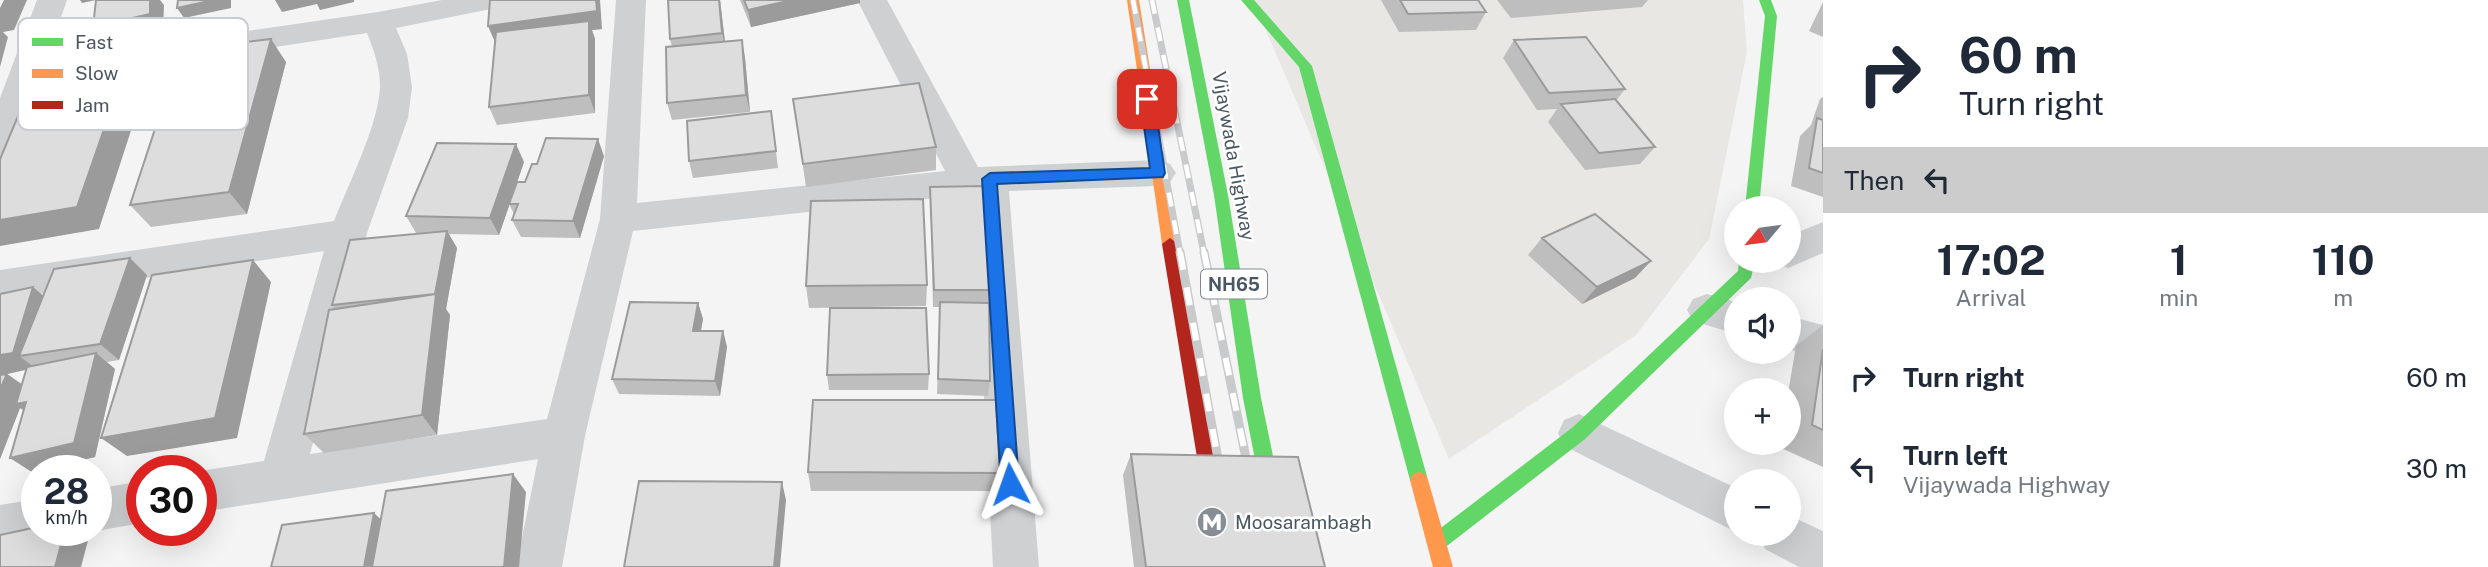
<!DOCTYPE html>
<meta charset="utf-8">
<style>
body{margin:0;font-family:"Public Sans",sans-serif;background:#f6f6f7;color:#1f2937;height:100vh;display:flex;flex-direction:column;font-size:26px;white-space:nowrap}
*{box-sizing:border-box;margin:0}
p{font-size:23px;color:#747a83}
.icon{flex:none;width:38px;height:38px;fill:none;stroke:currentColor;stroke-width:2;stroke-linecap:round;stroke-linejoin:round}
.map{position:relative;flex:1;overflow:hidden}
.drawer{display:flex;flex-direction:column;background:#fff;width:665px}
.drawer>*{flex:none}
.hud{background:#fff;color:#1f2937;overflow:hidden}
.needle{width:46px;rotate:241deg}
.fabs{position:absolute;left:1724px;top:196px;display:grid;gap:14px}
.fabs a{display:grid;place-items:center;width:77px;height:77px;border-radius:50%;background:#fff;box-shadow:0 7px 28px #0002;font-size:35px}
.speed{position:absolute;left:21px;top:455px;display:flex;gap:14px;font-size:35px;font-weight:700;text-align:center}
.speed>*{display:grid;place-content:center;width:91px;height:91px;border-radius:50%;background:#fff;box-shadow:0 7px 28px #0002;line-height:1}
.speed small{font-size:18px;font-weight:400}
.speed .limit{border:10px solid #d22;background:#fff;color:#111}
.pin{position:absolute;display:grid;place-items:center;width:60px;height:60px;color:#fff;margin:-30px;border-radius:14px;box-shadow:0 4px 10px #0006}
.me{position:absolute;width:77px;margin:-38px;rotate:356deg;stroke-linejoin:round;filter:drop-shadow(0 0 5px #0008)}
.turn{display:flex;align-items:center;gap:24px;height:147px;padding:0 21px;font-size:32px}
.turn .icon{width:91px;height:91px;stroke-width:2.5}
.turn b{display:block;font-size:49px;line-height:60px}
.then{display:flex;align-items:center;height:66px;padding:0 21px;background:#0003;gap:14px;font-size:26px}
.eta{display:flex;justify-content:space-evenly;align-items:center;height:119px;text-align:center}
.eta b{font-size:42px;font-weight:700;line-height:49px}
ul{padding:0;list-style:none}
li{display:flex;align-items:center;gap:21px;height:91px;padding:0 21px}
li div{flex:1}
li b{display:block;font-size:26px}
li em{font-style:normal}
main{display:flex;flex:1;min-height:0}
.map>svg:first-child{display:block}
.commercial{fill:#e8e7e3}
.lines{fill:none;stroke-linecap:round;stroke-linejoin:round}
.street{fill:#ced0d2;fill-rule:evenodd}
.fast{fill:#63d668;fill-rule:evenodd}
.slow{fill:#ff974d;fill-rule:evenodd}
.jam{fill:#b3261e;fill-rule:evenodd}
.rail-far1-casing{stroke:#c9cacc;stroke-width:7}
.rail-casing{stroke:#c9cacc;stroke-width:9}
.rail-far1{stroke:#fff;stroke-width:4.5;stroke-dasharray:14;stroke-linecap:butt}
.rail{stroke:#fff;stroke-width:6;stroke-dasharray:18;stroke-linecap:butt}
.wall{fill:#bebebf;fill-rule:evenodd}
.shaded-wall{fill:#9b9b9b}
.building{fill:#ddddde;stroke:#9b9b9b;stroke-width:2}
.route{fill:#1a73e8;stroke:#114b97;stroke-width:2}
.labels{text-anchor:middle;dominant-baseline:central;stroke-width:5;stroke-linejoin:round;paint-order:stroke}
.shield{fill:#fff;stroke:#808990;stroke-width:2}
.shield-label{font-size:18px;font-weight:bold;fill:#4a5661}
.street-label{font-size:19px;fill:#4a5661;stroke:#fff}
.poi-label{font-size:19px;fill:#4a5661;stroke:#fff;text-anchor:start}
.key{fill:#fff;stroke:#c9ccd0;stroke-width:2}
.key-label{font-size:19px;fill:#4a5661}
</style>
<main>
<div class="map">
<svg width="1823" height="567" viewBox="0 0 1823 567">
<rect width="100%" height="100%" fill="#f4f4f4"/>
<!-- commercial -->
<path class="commercial" d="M1253 0H1743L1747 52 1709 239 1636 335 1449 459Z"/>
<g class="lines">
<!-- street -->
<path class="street" d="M37 0H67L46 60 378 12 442 0H506L502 7 491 9 396 28 407 54 412 87 408 118 367 233 310 454 547 419 600 219 616 0H646L637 203 945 171 857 0H887L978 167 1158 160 1170 164 1176 173 1170 182 1158 186 1009 191 1039 567H993L973 194 633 231 585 436 562 567H516L538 459 201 512 200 471 264 461 324 251 0 300V270L334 221C348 185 379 124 380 86 380 68 374 50 367 33L38 83 17 143 12 152 0 155V98Z
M1823 222V253L1788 268 1775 263 1773 261H1788V236Z
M1707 294 1736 302V334L1693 321 1687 310 1693 299Z
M1788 316 1823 325V359L1788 349Z
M1579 414 1736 488V532L1564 446 1558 433 1564 420Z
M142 481V523L96 531 94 530H96V489Z
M37 499V530H55L53 535 37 541 0 549V505Z
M1788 515 1823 531V567H1799L1765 549 1758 534H1788Z"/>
<!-- fast -->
<path class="fast" d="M1177 0H1189L1228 195 1261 398 1296 567H1276L1243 398 1214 195Z
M1241 0H1254L1312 66 1428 480 1425 486 1419 488 1413 486 1410 480 1299 67Z
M1759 0H1771L1777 16 1759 208H1745L1765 16Z
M1739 261H1755L1751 278 1585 439 1443 549 1436 552 1429 549 1427 543 1429 537 1573 427 1738 271Z"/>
<!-- slow -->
<path class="slow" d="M1127 0H1139L1178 244 1170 250 1162 244Z
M1419 472 1425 474 1428 480 1453 567H1433L1410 480 1413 474Z"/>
<!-- jam -->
<path class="jam" d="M1170 238 1178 244 1235 567H1215L1162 244Z"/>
<!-- rail-far1 casing -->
<g class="rail-far1-casing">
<path id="rail-far1" d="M1133 0 1180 253
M1152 0 1204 253"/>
</g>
<!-- rail casing -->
<g class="rail-casing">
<path id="rail" d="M1180 252 1221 475
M1204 252 1249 473"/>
</g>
<!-- rail-far1 -->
<use href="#rail-far1" class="rail-far1"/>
<!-- rail -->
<use href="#rail" class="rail"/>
</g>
<!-- wall -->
<path class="wall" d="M720 0 725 41 742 40 745 58 750 112 672 120 667 103 672 47 670 39Z
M740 0H860V3L751 27Z
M1381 0H1478L1486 12 1476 30 1399 32Z
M1497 0H1648L1642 7 1511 18Z
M1823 2V37L1809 31Z
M488 26 602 29 592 30 595 39V113L497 125 489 107 495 42Z
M1514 40 1625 89 1616 101 1655 147 1640 164 1585 170 1548 122 1557 109 1537 110 1503 58Z
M286 62 247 214 151 227 130 205Z
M1823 97V197L1791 186 1800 136 1811 125 1820 99Z
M793 99 936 147V170L806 187Z
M771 111 778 168 693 178 689 161Z
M604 156 580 238 521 237 512 220 514 214 509 204 537 164Z
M524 162 499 235 449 234 457 248 446 309 450 315 437 435 324 453 304 434 335 309 332 305 416 233 406 216Z
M930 187 991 290 989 306 990 381 988 396 937 394 940 307H933Z
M1542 238 1635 278 1582 304 1528 255Z
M147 275 119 360 107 362 115 369 95 457 32 472 10 458 24 410 20 408 0 459V294L44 296ZM26 370 22 384 7 374Z
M927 285 926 306 809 308 806 286Z
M698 303 703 319 701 331H723L727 347 720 396 619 394 612 379Z
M1823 325V467L1779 447 1780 443H1788V393L1796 346Z
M929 374 928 390H829L827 375Z
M1131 454 1325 567H1134L1123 475Z
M808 472 1000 473 997 491H811Z"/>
<!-- shaded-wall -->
<path class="shaded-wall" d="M4 0H27L14 30 3 32 8 37 0 67V8Z
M80 0H96L82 3Z
M150 0H160L164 5 163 32 108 45 93 27Z
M214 0H231V8L184 18 177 8Z
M275 0H354V2L320 10 317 4 282 12Z
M596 0H600L602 29 592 30 595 39V113L589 95 496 44 488 26Z
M719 0H720L726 51 722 33Z
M792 0H860V3L751 27 748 10Z
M271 39 286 62 247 214 229 192Z
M742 40 745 58 750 112 746 95Z
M120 83 139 106 99 229 0 246V220Z
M598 139 604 156 580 238 573 221Z
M516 144 524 162 499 235 490 218Z
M447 231 457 248 446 309 450 315 437 435 422 415 435 295Z
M130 258 147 275 119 360 100 344Z
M253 260 271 282 237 438 127 456 101 438Z
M1651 261 1635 278 1582 304 1597 287Z
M33 287 53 304 19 356 34 367 33 368 7 374 28 389 26 402 37 419 20 408 0 459V355Z
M698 303 703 319 698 346 693 331Z
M723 331 727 347 720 396 715 381Z
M96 353 115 369 95 457 32 472 10 458Z
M513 474 526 492 519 567H504Z
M782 482 786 500 780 567H774Z
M374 513 388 526 381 567H364Z
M65 530H84L90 533 81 567H55Z"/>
<!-- building -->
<path class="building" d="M96 0H150V14L93 27Z
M178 0H214L177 8Z
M490 0H596L597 11 488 26Z
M668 0H719L722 33 670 39Z
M744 0H792L748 10Z
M1400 0H1478L1486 12 1408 14Z
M589 21V95L489 107 496 32Z
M1586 37 1625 89 1549 93 1514 40Z
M271 39 229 192 130 205 181 50Z
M742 40 746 95 667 103 666 47Z
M120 83 77 207 0 220V159L26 97Z
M919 83 936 147 803 164 793 99Z
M1615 99 1655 147 1599 153 1561 104Z
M771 111 776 151 689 161 687 121Z
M1817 118 1823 120V173L1809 168Z
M546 138 598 139 573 221 512 220 518 204H509L517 182H525L532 164H537Z
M437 143 516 144 490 218 406 216Z
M983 186 991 290H934L930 187Z
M923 199 927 285 806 286 811 201Z
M1595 214 1651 261 1597 287 1542 238Z
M447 231 435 294 332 305 350 240Z
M130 258 100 344 19 356 54 269Z
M253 260 215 418 101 438 152 275Z
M33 287 13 353 0 355V294Z
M436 294 422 415 304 434 329 310Z
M630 302 698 303 693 331H723L715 381 612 379Z
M940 302 989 303 990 381 938 379Z
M830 308H926L929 374 827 375Z
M1823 349V430L1812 425Z
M96 353 74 443 10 458 26 402 16 404 27 367Z
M7 374 0 389V375Z
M813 400H996L1000 473 808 472Z
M1131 454 1298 457 1325 567H1146Z
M513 474 504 567H372L386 491Z
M639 481 782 482 774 567H624Z
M374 513 364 567H271L282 525Z
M37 527V530H65L55 567H0V535Z"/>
<!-- route -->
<path class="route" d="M1147 94 1154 99 1165 173 1163 177 997 184 1019 484 1017 490 1010 492 1004 490 1001 484 982 179 990 173 1150 168 1140 99Z"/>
<!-- icons -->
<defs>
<g id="metro-disc" transform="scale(1.575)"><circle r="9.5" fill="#868d94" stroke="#fff"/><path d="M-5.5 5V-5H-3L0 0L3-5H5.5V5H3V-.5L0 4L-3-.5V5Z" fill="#fff"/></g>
</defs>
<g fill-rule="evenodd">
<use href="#metro-disc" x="1212" y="522"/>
</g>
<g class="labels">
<!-- shield labels -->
<rect class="shield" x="1201" y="269.5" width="66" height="29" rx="5"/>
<g class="shield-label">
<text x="1234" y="284">NH65</text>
</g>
<!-- street labels -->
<g class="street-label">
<text transform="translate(1234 156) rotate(80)">Vijaywada Highway</text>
</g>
<!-- poi labels -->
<g class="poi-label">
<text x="1235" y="522">Moosarambagh</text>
</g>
</g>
<!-- legend -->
<rect x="18" y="18" width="230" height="112" rx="10" class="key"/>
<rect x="32" y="38" width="31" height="8" fill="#63d668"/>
<rect x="32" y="69" width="31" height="9" fill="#ff974d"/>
<rect x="32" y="101" width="31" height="8" fill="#b3261e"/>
<g class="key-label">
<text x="75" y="49">Fast</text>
<text x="75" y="80">Slow</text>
<text x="75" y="112">Jam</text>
</g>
</svg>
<div class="fabs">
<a><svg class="needle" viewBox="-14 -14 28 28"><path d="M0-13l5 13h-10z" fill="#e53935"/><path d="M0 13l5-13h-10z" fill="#747a83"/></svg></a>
<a><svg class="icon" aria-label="sound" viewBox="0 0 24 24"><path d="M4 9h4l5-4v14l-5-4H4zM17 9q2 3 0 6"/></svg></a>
<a>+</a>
<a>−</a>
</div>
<div class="speed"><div>28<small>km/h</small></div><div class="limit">30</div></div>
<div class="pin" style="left:1147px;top:99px;background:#d93025"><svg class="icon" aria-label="arrive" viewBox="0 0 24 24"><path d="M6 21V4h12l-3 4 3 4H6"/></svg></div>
<svg class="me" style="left:1010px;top:484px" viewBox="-20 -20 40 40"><path d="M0-17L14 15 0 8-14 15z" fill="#1a73e8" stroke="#fff" stroke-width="4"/></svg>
</div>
<section class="drawer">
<div class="hud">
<div class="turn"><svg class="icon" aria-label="right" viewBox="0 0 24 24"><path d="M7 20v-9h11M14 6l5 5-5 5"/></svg><div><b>60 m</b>Turn right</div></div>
<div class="then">Then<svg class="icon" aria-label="left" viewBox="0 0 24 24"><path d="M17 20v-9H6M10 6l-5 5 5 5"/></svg></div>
</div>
<div class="eta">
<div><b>17:02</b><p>Arrival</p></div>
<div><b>1</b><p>min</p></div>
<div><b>110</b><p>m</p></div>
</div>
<ul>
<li><svg class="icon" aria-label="right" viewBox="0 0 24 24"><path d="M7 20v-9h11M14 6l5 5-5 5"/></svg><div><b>Turn right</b></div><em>60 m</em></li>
<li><svg class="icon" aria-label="left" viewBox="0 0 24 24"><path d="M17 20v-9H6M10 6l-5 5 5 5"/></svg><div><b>Turn left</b><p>Vijaywada Highway</p></div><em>30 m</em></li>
</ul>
</section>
</main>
